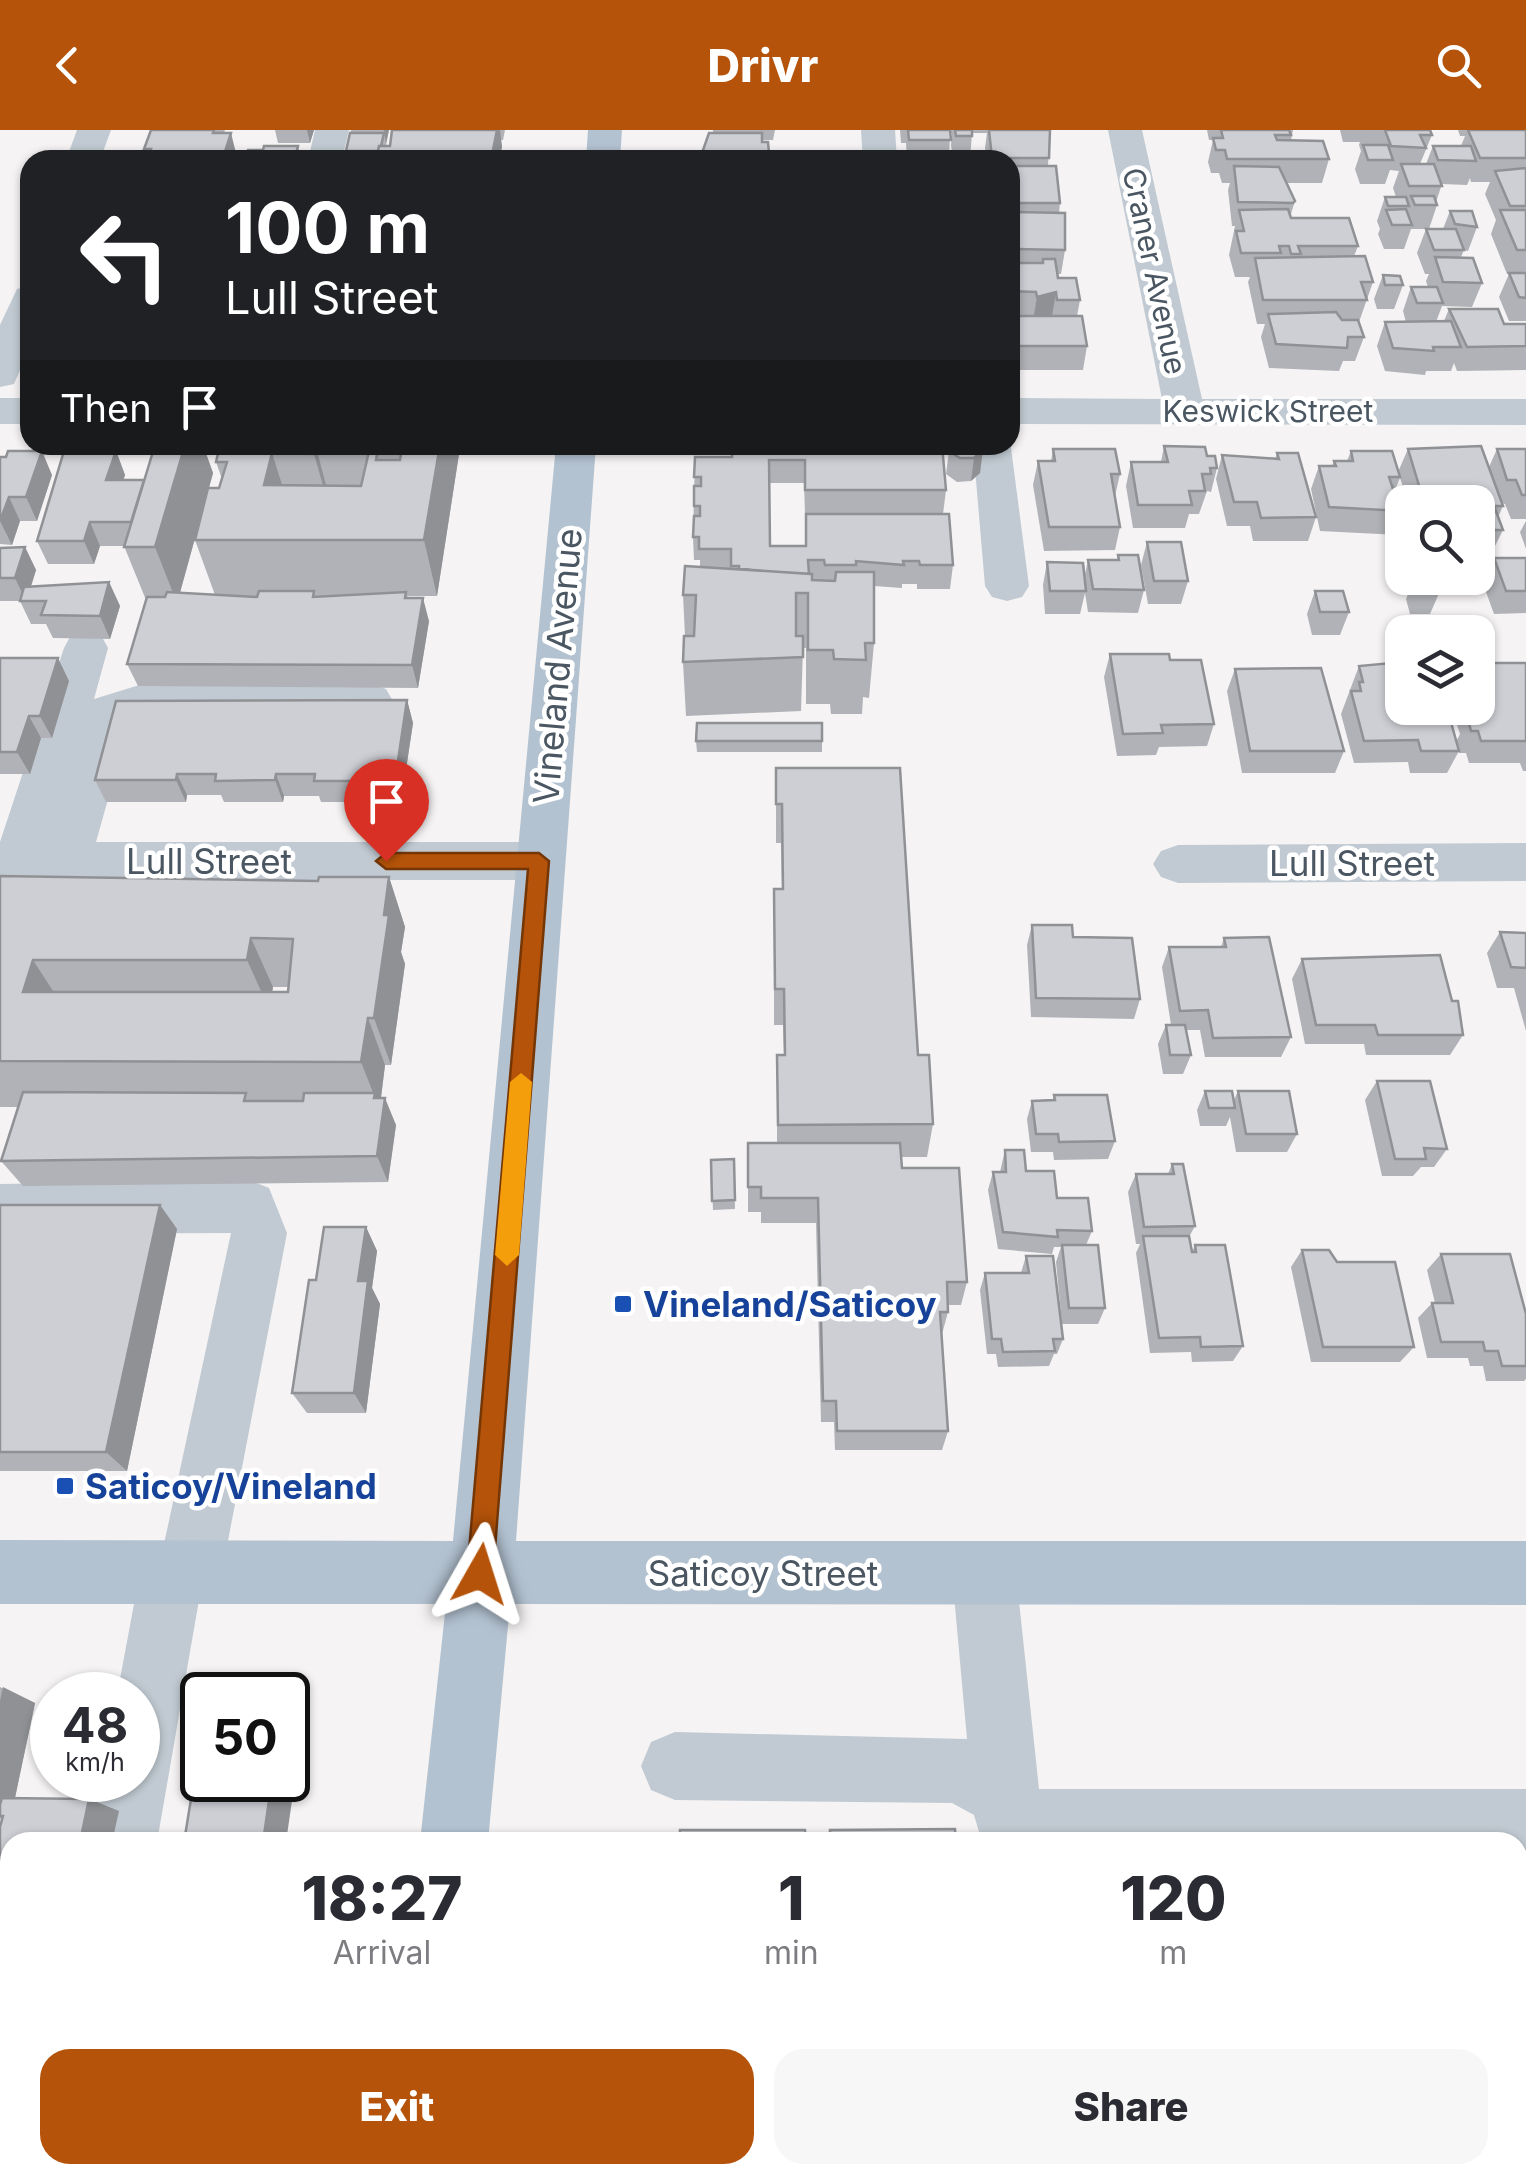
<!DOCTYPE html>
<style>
body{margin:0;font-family:Inter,sans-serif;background:#f7f7f7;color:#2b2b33;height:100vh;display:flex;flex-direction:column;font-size:38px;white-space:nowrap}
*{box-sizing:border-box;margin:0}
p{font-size:32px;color:#7c7c81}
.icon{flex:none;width:55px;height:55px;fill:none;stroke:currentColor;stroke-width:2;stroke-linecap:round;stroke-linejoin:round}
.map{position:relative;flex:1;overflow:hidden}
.drawer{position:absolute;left:0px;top:1702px;width:1528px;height:352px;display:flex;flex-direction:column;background:#fff;border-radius:30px 30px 0 0;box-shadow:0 2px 8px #0004}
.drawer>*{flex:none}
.hud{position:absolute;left:20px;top:20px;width:1000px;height:305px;border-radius:30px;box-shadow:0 2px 8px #0004;background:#202124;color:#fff;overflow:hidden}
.fabs{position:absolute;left:1385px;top:355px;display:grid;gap:20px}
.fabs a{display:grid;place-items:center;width:110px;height:110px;border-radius:20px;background:#fff;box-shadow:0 2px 8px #0004;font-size:50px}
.speed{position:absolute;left:30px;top:1542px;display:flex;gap:20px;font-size:50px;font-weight:700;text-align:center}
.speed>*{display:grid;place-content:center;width:130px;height:130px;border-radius:50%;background:#fff;box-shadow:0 2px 8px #0004;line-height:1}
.speed small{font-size:25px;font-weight:400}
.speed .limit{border:5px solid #111;border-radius:15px;background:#fff;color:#111}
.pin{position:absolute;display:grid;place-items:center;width:85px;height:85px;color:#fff;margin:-102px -42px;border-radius:50% 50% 50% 0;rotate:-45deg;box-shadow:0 0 10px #0007}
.pin .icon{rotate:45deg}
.me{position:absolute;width:110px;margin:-55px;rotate:6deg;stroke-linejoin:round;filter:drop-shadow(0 0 8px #0008)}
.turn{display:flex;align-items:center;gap:35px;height:210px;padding:0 40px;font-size:45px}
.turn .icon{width:130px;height:130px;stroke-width:2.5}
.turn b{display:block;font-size:70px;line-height:85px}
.then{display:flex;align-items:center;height:95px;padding:0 40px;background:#0003;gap:20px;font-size:38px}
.eta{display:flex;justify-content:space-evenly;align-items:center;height:170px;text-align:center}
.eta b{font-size:60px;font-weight:800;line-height:70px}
.action{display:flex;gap:20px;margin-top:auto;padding:20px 40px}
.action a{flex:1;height:115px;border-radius:30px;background:#b45309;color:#fff;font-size:40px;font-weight:800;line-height:115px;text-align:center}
.action a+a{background:#f7f7f7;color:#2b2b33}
header{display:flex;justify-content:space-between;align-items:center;height:130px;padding:0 40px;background:#b45309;color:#fff;font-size:45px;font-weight:800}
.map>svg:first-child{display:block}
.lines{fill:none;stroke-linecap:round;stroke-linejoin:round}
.minor{fill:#c1cad2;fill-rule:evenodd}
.major{fill:#b3c2d1;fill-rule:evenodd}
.wall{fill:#b0b2b7;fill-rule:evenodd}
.shaded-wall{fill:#909195}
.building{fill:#cdcfd5;stroke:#909195;stroke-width:2.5;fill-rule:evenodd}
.route{fill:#b45309;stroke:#753606;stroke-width:2.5}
.slow{fill:#f59e0b}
.transit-dot{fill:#1a4fb4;stroke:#fff;stroke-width:4}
.labels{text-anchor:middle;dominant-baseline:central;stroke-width:9;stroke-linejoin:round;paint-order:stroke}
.far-street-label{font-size:30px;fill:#4a5661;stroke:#fff}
.street-label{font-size:35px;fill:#4a5661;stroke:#fff}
.transit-label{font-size:35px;font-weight:bold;fill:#164399;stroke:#fff;text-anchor:start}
</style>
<header><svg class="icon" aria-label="back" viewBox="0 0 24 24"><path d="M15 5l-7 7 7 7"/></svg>Drivr<svg class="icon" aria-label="search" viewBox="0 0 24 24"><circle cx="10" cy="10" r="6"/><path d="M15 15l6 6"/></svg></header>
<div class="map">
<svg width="1526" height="2054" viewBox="0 0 1526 2054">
<rect width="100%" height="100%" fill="#f5f3f3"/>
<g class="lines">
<!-- minor -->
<path class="minor" d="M77 0H111L100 30H66Z
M315 0H349L342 30H308Z
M861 0H895L897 30H863Z
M1108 0H1142L1202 269H1526V295L1010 294V268L1162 269Z
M30 156V217L14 254 0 257V195L17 159Z
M0 268H30V294H0Z
M1010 310 1029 456 1022 467 1007 471 992 467 985 456 973 315H1010Z
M86 502 102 507 108 518 94 569 146 553 370 554 386 559 393 571 386 583 370 588 146 587 130 591 96 712H539L556 718 564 731 556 744 539 750H0V712L64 518 70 507Z
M1526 713V751L1178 753 1161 747 1153 734 1161 721 1178 715Z
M249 1050 269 1058 287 1103 222 1442 212 1464 199 1470 157 1712H89L100 1650H138V1565H117L140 1442 150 1420 164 1414 231 1103 0 1104V1054Z
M984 1411 1006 1421 1016 1443 1039 1659H1526V1727H1518V1712H982L974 1685 952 1673 675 1670 651 1660 641 1636 651 1612 675 1602 967 1609 952 1443 962 1421Z
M998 2045H1074L1075 2054H999Z"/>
<!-- major -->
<path class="major" d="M588 0H622L620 30H586Z
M556 315H596L516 1411H1526V1475L510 1474 488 1712H420L446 1474H0V1410L453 1411Z
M388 2045H464L463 2054H387Z"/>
</g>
<!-- wall -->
<path class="wall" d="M151 0H225L224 3 237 27 236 30H148L144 19Z
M275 0H314L310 13H278Z
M351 0H389L386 16H390L392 0H505L503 10H501L502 17 499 30H348L346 21Z
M713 0H775L773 10H762V12H768L769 30H702V23L713 3Z
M900 0H1050L1048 36 1060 73 1059 83 1065 120 1061 144H1057L1058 148 1080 170 1077 186 1087 216 1083 240H1010V30H987L985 18 987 3H972L970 30H953L951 15 952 3H950L949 30H907L906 13H901Z
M1207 0H1293L1291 10 1329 29 1322 53H1287L1295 71 1290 87 1358 116 1354 126 1373 152 1359 192 1364 207 1355 231H1343L1339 241 1269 238 1261 207 1265 194H1257L1248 152 1250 147H1235L1229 125 1235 96H1232L1228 60 1230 53H1222L1219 43H1211L1208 32 1213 10H1209Z
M1340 0H1430L1432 5 1420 34H1426L1433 16H1461L1465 6H1460L1458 0H1526V191H1509L1499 167 1509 144H1507L1491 104 1496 90 1485 64 1490 52H1471L1470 48 1467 55 1442 54 1436 72 1437 75 1429 99H1443L1450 81 1477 97 1468 121 1464 120 1461 127 1482 153 1472 177 1442 176 1436 192 1444 191 1449 179 1504 194H1526V240L1457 241 1454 233 1451 241H1426L1425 245 1385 241 1377 216 1385 192H1406L1403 181 1411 157H1428L1426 151 1429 144H1425L1417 123 1426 99H1411L1404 119H1384L1378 104 1380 99 1377 91 1385 67H1396L1393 58 1399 41 1390 40 1385 54H1360L1355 39 1361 21 1359 15 1360 12H1343Z
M1383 145 1403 155 1394 179H1377L1374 169Z
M155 315H203L213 343 209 358H219L222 349 216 332 220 315H457L459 324 437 466H407L429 491 418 558 138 556 127 534 146 470 124 416H100L94 434H48L37 411 116 321 125 345 123 350H144ZM206 368 195 410 215 465 180 463Z
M1164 316 1207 326 1217 338 1211 362 1207 361 1199 384H1189L1185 398H1133L1126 356 1131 332H1161Z
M807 317H895L946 360 943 384H805L804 353H769L770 416H805L806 384 953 435 950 459H917V454H902V458L874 456V513L869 568 863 567 862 584H831L830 574H806V518H803L801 581 686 586 683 532 685 506 683 465 700 437V430H694L693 407 695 327H732Z
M983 319 980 343 971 351 957 352 946 344 949 321Z
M1053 319 1120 344 1115 366 1120 397 1115 420 1044 421 1033 355 1038 331H1051Z
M1408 319 1489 337 1497 319H1526V389H1511L1505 374 1502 373 1503 376 1498 387 1503 400 1491 424H1478V372H1408L1400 348 1394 362 1402 372V398L1399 405 1320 401 1311 359 1319 336H1332L1334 331H1347L1351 321 1398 342Z
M1277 323 1316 387 1308 411H1253L1250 396H1227L1216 349 1222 325 1275 329Z
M0 327 52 345 37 391H20L12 415 0 414Z
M1526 391V419L1520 402Z
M1147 412 1188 451 1181 474H1148L1141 435Z
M25 417 36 440 31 457 109 452 120 476 110 509 53 508 46 494H31L20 471H0V418Z
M1118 425 1144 460 1138 483 1088 482 1085 463 1080 484H1045L1043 455 1047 432 1084 449 1088 430H1117Z
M1494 428H1526V483L1494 484 1482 451Z
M1415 448H1437L1440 461 1430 484H1410L1406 469Z
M1315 461 1349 482 1340 505H1312L1307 484Z
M1110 524 1170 530 1214 594 1207 616 1159 617 1156 625 1117 626 1104 547Z
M0 528 69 551 52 608H41L30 644H0Z
M1484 533H1526V641H1523L1520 633H1469L1466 623H1459L1457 615 1459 621 1447 643H1410L1408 632 1354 633 1341 584 1359 536 1456 612 1460 604 1453 583 1456 578H1478V545Z
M1235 539 1344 621 1335 643H1242L1227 561Z
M407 570 413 593 402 666H363L362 672H321L319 666H284L283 672H224L221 665H187L186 672H106L95 650Z
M822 593V622H697L696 611Z
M776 638 918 925 933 994 927 1027H901L902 1038 967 1152 961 1175H948V1182L942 1204 948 1301 942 1320H835L834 1292H821L816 1093H761V1082H748V1013H777V925H784L783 895H774V759H782L781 713H776Z
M0 746 318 751 389 747 405 797 401 822 405 834 391 935H385L381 968 396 995 388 1052 23 1056 1 1031 19 977H0ZM273 857H288V862H272Z
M1032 795 1073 807 1140 869 1134 889 1031 887 1027 815Z
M1500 802 1526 803V901L1514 858H1497L1487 823Z
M1224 808 1291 907 1281 927H1205L1200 900H1186L1191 925 1183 944H1163L1158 914 1166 895H1171L1162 837 1169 817H1221Z
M1302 829 1452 871 1463 905 1450 925H1366L1364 914H1305L1292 849Z
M1377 951 1447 1019 1434 1037H1421L1413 1046H1382L1365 970Z
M1205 961 1234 970 1238 961 1297 1004 1287 1022H1236L1230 987 1226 996H1200L1197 980Z
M1054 965 1115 1011 1108 1029 1054 1030 1053 1022H1031L1027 989 1032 971 1053 970Z
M1005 1020 1092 1101 1086 1115 1105 1178 1098 1194H1062L1056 1132 1061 1117H1054L1052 1124 998 1119 988 1060 993 1042H1000Z
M734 1029 735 1079 713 1080 711 1030Z
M1172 1034 1195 1096 1189 1107 1192 1122 1195 1115 1243 1216 1233 1231 1192 1232 1191 1222 1150 1223 1136 1123 1140 1114H1136L1128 1062 1136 1044H1168Z
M0 1075H160L177 1099 127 1341H0Z
M366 1097 377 1121 372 1158 380 1174 366 1283H307L292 1263 316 1150Z
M1302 1120 1337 1132 1414 1217 1400 1232H1311L1291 1137Z
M1441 1124 1526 1184V1249L1524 1251H1486L1483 1236H1470L1468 1228H1427L1418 1188 1432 1173H1435L1427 1140Z
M1026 1126 1063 1209 1057 1224H1054L1049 1236 998 1237 996 1224H987L980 1160 985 1143H1021Z
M0 1557 35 1573 15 1668 89 1669 119 1681 10 1712V1859H0V1697L2 1688H1L0 1691Z
M1526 1754V1773L1522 1755Z
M1413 2045H1514L1516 2054H1415Z
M1098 2051H1264L1276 2054H1099Z"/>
<!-- shaded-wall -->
<path class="shaded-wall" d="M307 0H314L310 13Z
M384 0H389L386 13Z
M497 0H500L502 17 499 30H493L492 25Z
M231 3 237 27 236 30H223V28Z
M298 16 301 30H294Z
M1056 162 1052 186 1033 191 1037 167Z
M185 315H203L213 343 177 473 155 417Z
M440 315H457L459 324 437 466 424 410Z
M316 317 331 374 330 380 314 324Z
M983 319 980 343 971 351 974 328Z
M42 321 52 345 37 391 26 367Z
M116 321 125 345 116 373 106 350Z
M272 323 290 380 282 412 264 355Z
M9 367 20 391 12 415 0 391Z
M90 392 100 416 94 434 84 411Z
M25 417 36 440 26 471 15 448Z
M109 452 120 476 110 509 100 486Z
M423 468 429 491 418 558 412 535Z
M58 528 69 551 52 608 40 586Z
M407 570 413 593 402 666 396 644Z
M29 586 41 608 30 644 17 622Z
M177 644 187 665 186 672 176 650Z
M276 644 284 666 283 672 275 650Z
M356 644 363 666 362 672 355 651Z
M389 747 405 797 401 822 405 834 391 935 374 888 384 785Z
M251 808 273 857 269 879 247 830Z
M33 830 64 878 23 862Z
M368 888 385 935 380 975 385 968 396 995 388 1052 377 1026 374 965 361 932Z
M160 1075 177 1099 127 1341 106 1322Z
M366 1097 377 1121 372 1158 380 1174 366 1283 354 1263 358 1151Z
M3 1557 35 1573 13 1677 0 1673V1571Z
M288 1576 304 1588 286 1712H263L272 1650H288Z
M89 1669 119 1681 112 1712H80Z
M117 2045H150L137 2047 136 2054H95V2051Z"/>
<!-- building -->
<path class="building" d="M151 0H214L213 3H231L223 28 148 26 151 19H144Z
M392 0H497L492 25 461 22 459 29H376L379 16H390Z
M908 0H950L951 10H909Z
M955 0H972V6H956Z
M989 0H1050L1049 28H992Z
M1221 0H1289L1291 5H1275L1277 10 1323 11 1329 29H1227L1225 20H1216L1213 8H1223Z
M1385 0H1430L1432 5H1420L1426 18 1391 16Z
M1468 0H1526V28H1480Z
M350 3H384L381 16H379L378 21H346Z
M709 3H762V12H768L769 23H763V30H708L710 23H702Z
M1363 15H1388L1393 30H1368Z
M264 16H298L294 30 245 28 248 20H263Z
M1433 16H1471L1476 31 1438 30Z
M1401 34H1434L1442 56H1409Z
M1010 36H1056L1060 73H1010Z
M1234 36 1279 37 1295 71 1293 73 1238 72Z
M1526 38V76H1510L1495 41Z
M1411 66H1434L1437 75H1415Z
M1385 67H1406L1409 76H1388Z
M1288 79 1291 88H1349L1358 116H1298L1301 124H1291L1289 116H1279L1281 123H1241L1236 101H1244L1239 80Z
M1406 79 1412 95H1392L1386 80Z
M1500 80H1526V120H1517Z
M1450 81H1472L1477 97 1455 94Z
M1010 82 1065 83V120L1010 119Z
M1426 99H1456L1464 120H1434Z
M1365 126 1373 152H1361L1367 170H1263L1255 128Z
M1435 127 1473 128 1482 153 1443 152Z
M1043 129H1055L1058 148H1076L1080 170H1057L1056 162 1037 167 1036 162 1010 161V133H1043Z
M1509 143H1526V168L1519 167Z
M1383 145 1400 146 1403 155H1385Z
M1411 157H1437L1443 173H1417Z
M1449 179H1498L1504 194H1526V216L1467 217Z
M1336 182 1342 190H1358L1364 207H1348L1347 218 1276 214 1268 184Z
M1010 186H1082L1087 216H1010Z
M1451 191 1461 217H1433L1434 221 1393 218 1385 192Z
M155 315H185L155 417H124Z
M220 315H440L424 410H195L208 358H219L227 332H216ZM316 317H370L361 356 264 355 272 323 314 324ZM378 319H402L400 330H376Z
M732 315H807V317L840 315H895V317H911V315H942L946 360H805V330H769L770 416H806V384H949L953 435H920L919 431H903L904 435 856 431V435H825L824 430H808L809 444 739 439V436H731V419H699V407H693L694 386H700V376H694V356H701V347H694L695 327H732Z
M956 315H968L983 319 974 328H960L949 321Z
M1164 316 1205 317 1207 326H1215L1217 338H1210L1211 344H1202L1205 361H1189L1192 375H1138L1131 332H1168Z
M1481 316 1503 376H1494L1503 400H1478V372H1418L1414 359H1420L1408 319Z
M1053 319H1115L1120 344H1111L1120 397H1049L1038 331H1055Z
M1497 319H1526V365H1522L1516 350H1507Z
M8 321H42L26 367H9L0 391V327H6Z
M64 321H116L106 350H144L131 392H90L84 411H37Z
M1351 321H1392L1400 347H1389L1394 362H1403L1406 372H1402V381L1329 377 1319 336H1336L1334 331H1353Z
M1277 323H1298L1316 387 1261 388 1257 372H1234L1222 325 1279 329Z
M1147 412H1181L1188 451H1154Z
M25 417 15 448H0V418Z
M1118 425H1138L1144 460 1093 459 1088 430H1119Z
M1494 428H1526V461H1506Z
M1047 432 1083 433 1086 461H1050Z
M685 436 812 444V450L835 451 836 442H874V513H865L866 530 834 529 833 520H808V463H796V506H803V527L683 532 684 506H694L696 465H683Z
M1416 448H1437L1440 461H1420Z
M109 452 100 486 41 485 46 471H20L24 457Z
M259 461H314L313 467 406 462 405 468H423L412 535 127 534 147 467H165L167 462 257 467Z
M1315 461H1343L1349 482H1320Z
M1110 524H1169L1170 530H1201L1214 594 1161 595 1163 603 1123 604Z
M0 528H58L40 586H29L17 622H0Z
M1402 532V578H1447L1459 621H1421L1418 610 1364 611 1351 561H1361L1359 552H1363L1359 536Z
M1484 533H1526V611H1481L1478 601H1471L1468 590H1474L1470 578H1478V560H1492Z
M1321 538 1344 621H1250L1235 539Z
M407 570 396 644H356L355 651H314L315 644H276L275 650 215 651 216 644H177L176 650H95L116 571Z
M697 593H822V611H696Z
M776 638H900L918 925H929L933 994 778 995 777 925H785L784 859H775L774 759H783L782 674H776Z
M0 746 318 751 319 747H389L384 785H389L374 888H368L361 932 0 931ZM251 808 293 809 288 862H23L33 830H247Z
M1032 795H1072L1073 807 1132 808 1140 869 1036 868Z
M1500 802 1526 803V838L1511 837Z
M1269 807 1291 907 1213 908 1208 880 1180 881 1169 817H1226L1224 808Z
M1440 825 1452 871H1458L1463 905H1378L1375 895H1316L1302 829Z
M1166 895H1185L1191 925H1170Z
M1377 951H1430L1447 1019 1424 1018 1426 1029H1395Z
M1205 961H1232L1235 978H1209Z
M1238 961H1289L1297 1004H1246Z
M23 962 246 963 244 971H303L304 963H375L374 968H385L377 1026 1 1031Z
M1054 965H1107L1115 1011 1059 1012 1058 1004H1036L1032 971 1055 970Z
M748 1013H900L902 1038H959L967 1152H947L948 1182H940L948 1301H837L836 1271H823L818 1068H761V1057H748Z
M1005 1020H1024L1026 1041H1054L1057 1068H1088L1092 1101 1057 1100 1058 1107 1003 1102 993 1042H1006Z
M734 1029 735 1070 712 1071 711 1030Z
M1172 1034H1183L1195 1096 1144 1097 1136 1044H1174Z
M0 1075H160L106 1322H0Z
M324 1097H366L358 1151H368L354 1263H292L309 1150H316Z
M1143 1106H1189L1192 1122H1196L1195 1115H1225L1243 1216 1201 1217 1200 1207 1159 1208Z
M1062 1115H1098L1105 1178H1069Z
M1302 1120H1329L1337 1132H1395L1414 1217H1323Z
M1441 1124H1510L1526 1184V1236H1502L1498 1221H1485L1483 1212H1441L1432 1173H1453Z
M1026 1126H1053L1063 1209H1053L1055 1221 1003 1222 1001 1209H992L985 1143H1029Z
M202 1602V1650H272L263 1712H184Z
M2 1668 89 1669 80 1712H10V1855H0V1697L3 1686H0V1675Z
M955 1699 956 1712H830V1700Z
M680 1700H805L806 1712H680Z
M1518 1753H1519L1526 1785V1984H1518Z
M16 2045H117L116 2051H95V2054H14Z
M658 2045H990V2054H657Z
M1431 2045H1514L1516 2054H1432Z"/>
<!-- route -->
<path class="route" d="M386 723H539L549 731 493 1444 490 1453 480 1457 471 1453 467 1444 528 739H386L376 731Z"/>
<!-- slow -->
<path class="slow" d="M521 943 532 952 519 1125 507 1136 495 1125 510 952Z"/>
<!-- markers -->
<g class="transit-dot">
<rect x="613" y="1164" width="20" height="20" rx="5"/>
<rect x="55" y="1346" width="20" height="20" rx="5"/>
</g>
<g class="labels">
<!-- far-street labels -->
<g class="far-street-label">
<text transform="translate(1155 141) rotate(78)">Craner Avenue</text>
<text x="1268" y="281">Keswick Street</text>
</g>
<!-- street labels -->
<g class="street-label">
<text transform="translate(557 536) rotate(-85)">Vineland Avenue</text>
<text x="209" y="731">Lull Street</text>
<text x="1352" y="733">Lull Street</text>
<text x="763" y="1443">Saticoy Street</text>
</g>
<!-- transit labels -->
<g class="transit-label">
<text x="643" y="1174">Vineland/Saticoy</text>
<text x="85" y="1356">Saticoy/Vineland</text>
</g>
</g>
</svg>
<div class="fabs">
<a><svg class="icon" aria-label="search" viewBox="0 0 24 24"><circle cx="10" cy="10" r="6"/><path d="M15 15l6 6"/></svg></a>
<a><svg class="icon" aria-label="layers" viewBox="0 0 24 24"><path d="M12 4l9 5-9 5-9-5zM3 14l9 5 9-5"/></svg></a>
</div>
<div class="speed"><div>48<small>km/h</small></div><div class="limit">50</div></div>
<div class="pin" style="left:386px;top:731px;background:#d93025"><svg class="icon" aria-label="arrive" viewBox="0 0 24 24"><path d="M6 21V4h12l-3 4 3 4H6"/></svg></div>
<svg class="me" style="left:480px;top:1444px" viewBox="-20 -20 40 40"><path d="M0-17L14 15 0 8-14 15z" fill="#b45309" stroke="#fff" stroke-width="4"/></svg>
<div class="hud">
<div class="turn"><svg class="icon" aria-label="left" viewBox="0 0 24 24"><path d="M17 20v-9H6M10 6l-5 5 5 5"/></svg><div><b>100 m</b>Lull Street</div></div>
<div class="then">Then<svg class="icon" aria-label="arrive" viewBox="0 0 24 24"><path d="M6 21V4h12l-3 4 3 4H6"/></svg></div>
</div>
<section class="drawer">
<div class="eta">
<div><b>18:27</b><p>Arrival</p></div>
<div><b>1</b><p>min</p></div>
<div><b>120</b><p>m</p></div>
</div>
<div class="action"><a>Exit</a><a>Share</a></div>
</section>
</div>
